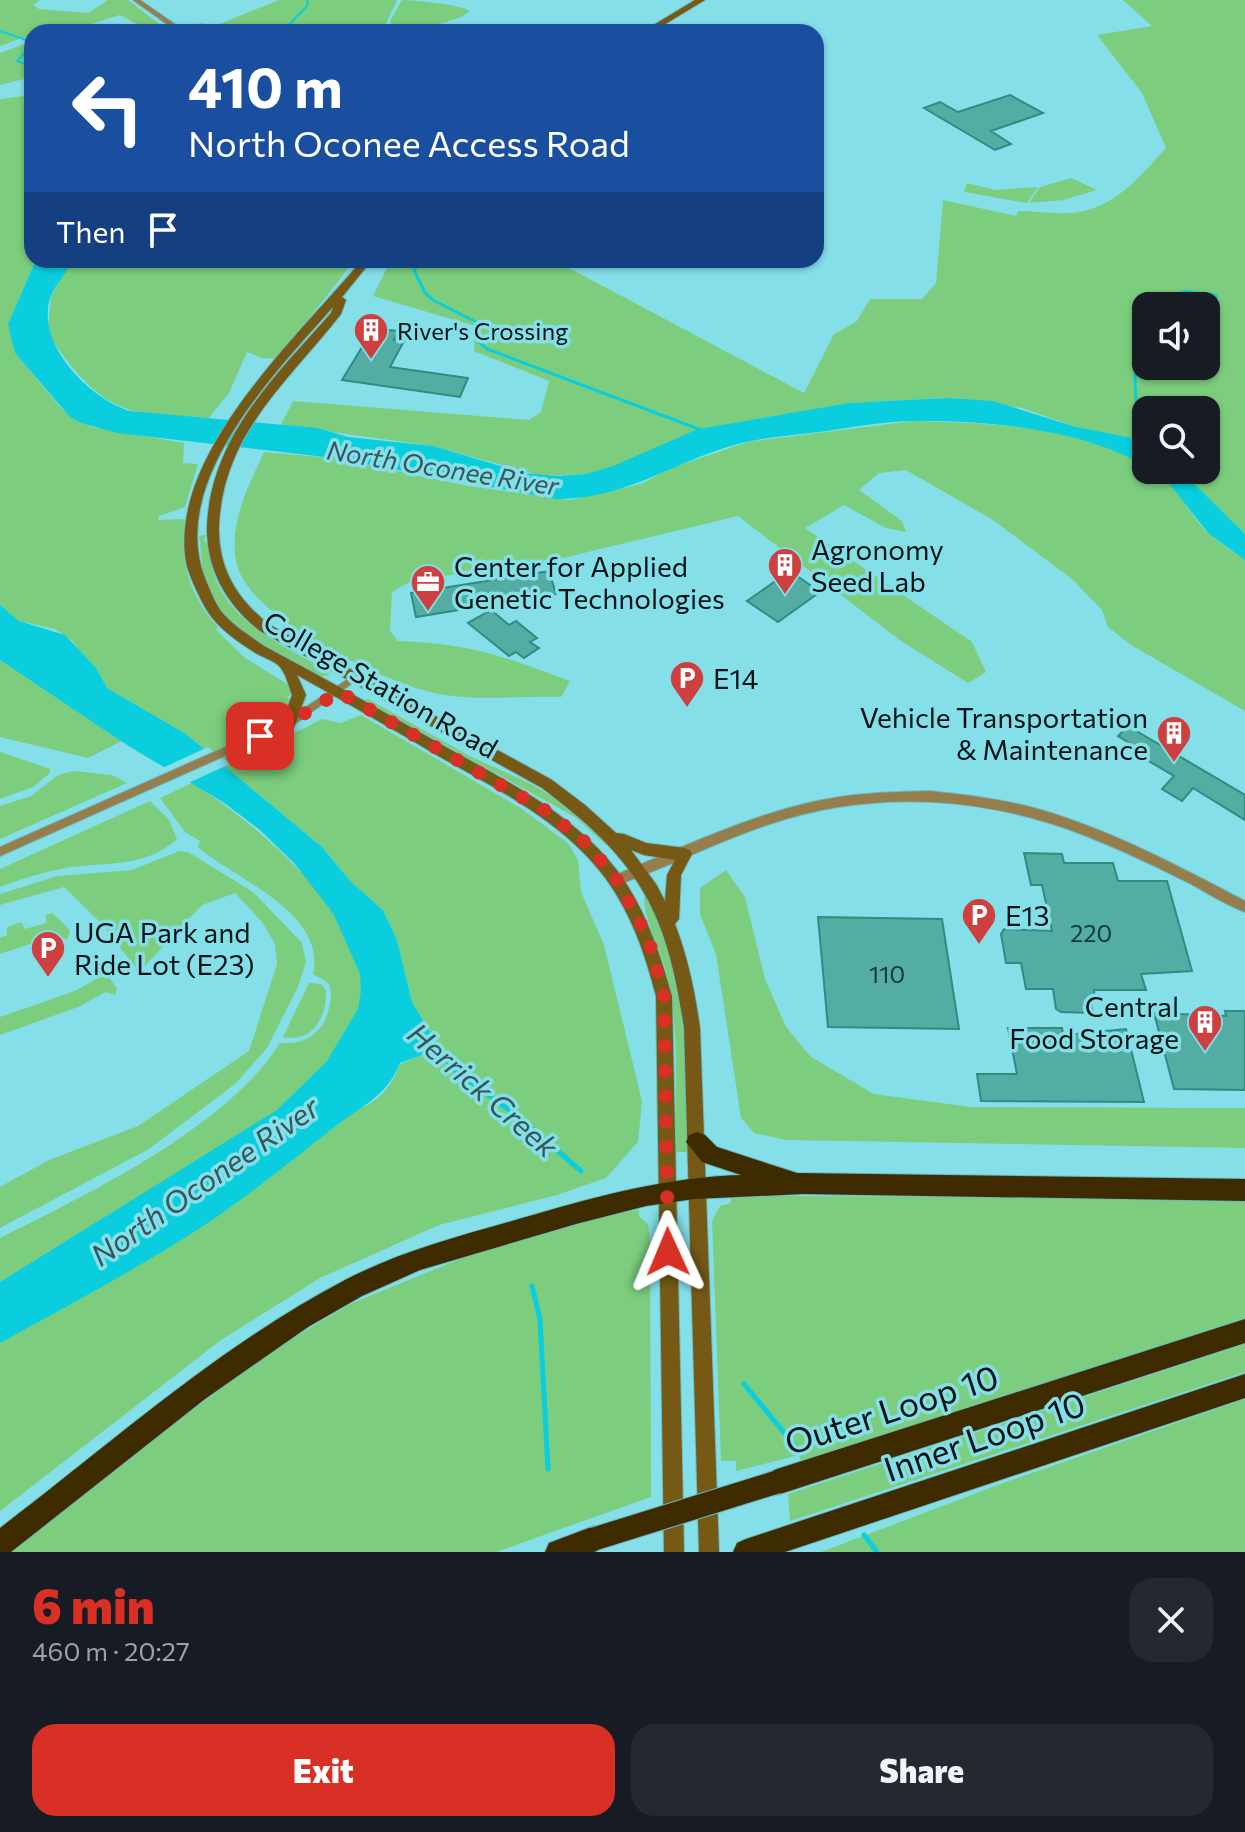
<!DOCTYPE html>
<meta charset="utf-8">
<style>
body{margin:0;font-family:Commissioner,sans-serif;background:#242831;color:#f1f3f6;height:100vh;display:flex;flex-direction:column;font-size:30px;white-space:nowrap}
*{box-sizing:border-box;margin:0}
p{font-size:26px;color:#9ea1a6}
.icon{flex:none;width:44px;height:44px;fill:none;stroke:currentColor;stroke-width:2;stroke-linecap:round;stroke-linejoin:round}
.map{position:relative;height:1552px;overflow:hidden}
.side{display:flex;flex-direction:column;background:#171b24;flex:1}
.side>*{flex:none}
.guide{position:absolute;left:24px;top:24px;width:800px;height:244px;border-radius:24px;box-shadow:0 2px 6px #0004;background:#1a4fa0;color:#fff;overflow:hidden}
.fabs{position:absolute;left:1132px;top:292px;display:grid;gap:16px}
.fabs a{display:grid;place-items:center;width:88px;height:88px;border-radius:16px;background:#171b24;box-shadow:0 2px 6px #0004;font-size:40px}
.pin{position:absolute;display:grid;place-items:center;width:68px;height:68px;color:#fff;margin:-34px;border-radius:16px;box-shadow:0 4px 12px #0006}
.me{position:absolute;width:88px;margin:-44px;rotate:359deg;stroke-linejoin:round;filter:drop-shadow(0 0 6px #0008)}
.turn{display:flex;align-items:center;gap:28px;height:168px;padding:0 32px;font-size:36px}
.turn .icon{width:104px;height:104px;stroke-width:2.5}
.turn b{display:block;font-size:56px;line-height:68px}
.then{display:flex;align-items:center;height:76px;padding:0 32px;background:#0003;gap:16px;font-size:30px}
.round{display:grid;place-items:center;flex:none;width:84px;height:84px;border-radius:24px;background:#242831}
.headline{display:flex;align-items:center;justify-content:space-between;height:136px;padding:0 32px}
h1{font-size:48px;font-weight:800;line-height:60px;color:#d93025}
.cta{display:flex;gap:16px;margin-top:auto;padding:16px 32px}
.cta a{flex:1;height:92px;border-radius:24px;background:#d93025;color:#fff;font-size:32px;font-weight:800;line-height:92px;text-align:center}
.cta a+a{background:#242831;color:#f1f3f6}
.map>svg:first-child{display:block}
.green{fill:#7cce7e;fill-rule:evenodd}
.water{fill:#0acedd}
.pier{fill:#84dfe9}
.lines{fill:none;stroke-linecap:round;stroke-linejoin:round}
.stream-far2{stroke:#0acedd;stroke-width:2}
.stream-far1{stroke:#0acedd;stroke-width:3}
.stream{stroke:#0acedd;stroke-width:5}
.building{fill:#53ada2;stroke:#2e8c82;stroke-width:2}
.minor-casing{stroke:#6cbac3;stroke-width:2}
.tertiary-casing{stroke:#6cbac3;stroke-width:2}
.secondary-casing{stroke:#6cbac3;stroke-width:2}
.motorway-casing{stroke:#6cbac3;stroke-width:2}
.minor{fill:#967e4c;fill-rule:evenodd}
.tertiary{fill:#967e4c;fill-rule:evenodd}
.secondary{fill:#755915;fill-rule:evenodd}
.motorway{fill:#3e2c00;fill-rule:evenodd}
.motorway-bridge-casing{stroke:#6cbac3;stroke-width:25;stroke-linecap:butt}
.motorway-bridge{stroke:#3e2c00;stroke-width:23}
.route{stroke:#d93025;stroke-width:14;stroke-dasharray:0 25.2}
.labels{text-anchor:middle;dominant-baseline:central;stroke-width:7;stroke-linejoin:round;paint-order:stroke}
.far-poi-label{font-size:24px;fill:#011214;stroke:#84dfe9;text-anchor:start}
.number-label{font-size:24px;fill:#163938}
.far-water-label{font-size:26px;font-style:italic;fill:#35565a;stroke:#84dfe9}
.poi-label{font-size:28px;fill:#011214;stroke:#84dfe9;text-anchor:start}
.street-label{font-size:28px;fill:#011214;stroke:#84dfe9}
.water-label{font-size:30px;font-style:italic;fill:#35565a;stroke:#84dfe9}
.near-street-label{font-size:34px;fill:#011214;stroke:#84dfe9}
</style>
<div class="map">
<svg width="1245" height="1552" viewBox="0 0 1245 1552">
<rect width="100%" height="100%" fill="#84dfe9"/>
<!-- green -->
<path class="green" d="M0 0H40L33 5 39 9 88 13 108 0H128L162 26 148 30 120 15 65 32H32V77L0 85V53L30 42 25 37 0 46Z
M279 0H397L386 24 391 32H197L189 27 201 23 212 27Z
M402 0C415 0 462 5 470 11L462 17 439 24 437 26 443 32H395L390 21Z
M1123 0H1245V534L1180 470H1206V410H1146V445L1133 438 1076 427 1022 408 948 398 885 401 849 403 586 474 542 476 433 446 281 425 293 401 529 420 541 412 549 381 474 351 475 326 373 296 391 260H554L804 393 834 334 856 322 870 299H922L936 283 943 200 1016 216 1018 211C1034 211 1053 214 1068 213 1112 212 1139 177 1166 148L1142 93 1097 35 1152 26ZM1173 298 1219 299 1220 329 1206 332V366H1146V306H1171Z
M32 95V260H36L8 324 15 353 61 408 92 427 184 443 183 463 198 464 185 507 159 516 158 520 185 519C179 561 189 595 218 627L216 630 245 658 289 685 293 694 287 697 292 701 290 707 262 723 283 739 322 719 341 723 361 715 522 809 568 843 578 860 581 892 604 945 642 1101 638 1142 606 1178 557 1195 439 1225 320 1278 221 1340 0 1511V1343L218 1215 358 1109C380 1101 392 1085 400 1064L425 1054 438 1044 412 1002 397 940 383 910 351 882 322 847 186 734 107 688 72 641 55 629 19 621 0 605V99Z
M1071 178 1097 190 1063 200 1029 203 1040 187Z
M967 183 995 190 1038 187 1027 203 964 192Z
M71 260H355L277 359 262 358 247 352 229 393 207 420C145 414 114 418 72 367 63 355 53 344 48 330L51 296Z
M913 421C995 423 1099 427 1163 479 1182 494 1192 519 1210 535 1221 544 1234 552 1245 560V711L1131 645 1108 627 1102 610 1072 579 993 520 906 470 879 473 859 490 902 521 906 532 886 528 844 505 805 528 972 642 986 672 968 683 901 641 738 516 542 563 413 580 392 592 390 631 398 641C468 643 505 657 570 681L561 697C524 696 475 701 439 694 388 685 253 619 238 568 226 528 248 487 264 452L333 458 469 486 571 500 641 484 669 469 747 442Z
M207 534 204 539C213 553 211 572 219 587 241 629 288 648 328 671L329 675 321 677C280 655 223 632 206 583 200 565 202 548 199 536Z
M0 660 122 741 88 758 0 737Z
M368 699 470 756 531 784 560 801 605 839 606 845 575 817 365 701Z
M0 752 50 769V773L33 787 0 799Z
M73 771 112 775 127 783 0 839V806L31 796 58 775Z
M192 783C251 819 388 930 357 1011 325 1097 228 1142 155 1187 103 1219 52 1251 0 1282V1238C90 1193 226 1128 280 1043 308 1045 325 1031 330 1004 331 998 332 990 329 985 326 980 318 977 313 974 327 912 234 879 198 847L200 841 185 832 160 798Z
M150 801 169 820 177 839C143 869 108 861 66 868 43 872 22 879 0 887V869Z
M179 851 188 852 253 892 302 943 306 962 298 987 267 1048 235 1084 149 1149 0 1228V1187L49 1160 138 1126 249 1051 277 964 275 944 262 922 235 893 202 905 144 967 146 972 137 969 100 922 64 887 0 905V894L57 876 132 870Z
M726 870 745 897 765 979 786 1027 811 1057 874 1094 971 1107 1245 1108V1148L787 1140 754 1133 741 1118 716 954 700 914V888Z
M645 894C689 980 685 1059 688 1152H676C674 1094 681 1028 666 971 661 952 640 910 645 894Z
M52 913 70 930 67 940 57 935 0 954V938L7 935V927L21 922 25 929 46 923V915Z
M98 967H102L117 989 115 995 106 992 78 1007 0 1035V1017L75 991 98 978 95 972Z
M309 983 321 984 326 990C327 1017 313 1043 283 1037Z
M773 1196 1245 1198V1318L801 1462 799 1455 736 1471V1461H721L712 1221 720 1206 731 1203V1198Z
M639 1210V1216L648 1224 650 1239 651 1497 496 1552H3L211 1396 288 1341 350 1304 470 1255 621 1212Z
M1245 1344V1372L790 1521 788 1494Z
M1245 1399V1552H821L1003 1483Z"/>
<!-- water -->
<path class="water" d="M36 260H71C67 275 55 284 50 298 36 345 89 398 130 411L318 428 348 437 433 446 524 473 556 476 586 474 613 466 698 429 849 403 885 401 948 398 993 401 1076 427 1133 438 1146 445V467C1086 429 985 420 915 421 883 421 850 428 819 432 790 436 762 437 734 445 671 463 624 500 555 499L333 458 117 433 81 423 70 417 15 353 11 338 8 324Z
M1184 290 1217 294 1220 328 1206 332V306H1171L1176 293Z
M1151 470H1180L1245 534V560L1209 534 1170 485Z
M0 605 19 621 65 635 96 668 107 688 186 734 322 847 351 882 383 910 397 940 412 1002 438 1045 425 1054 400 1063C386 1098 359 1107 332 1129 295 1158 259 1187 221 1214 151 1262 74 1302 0 1343V1282L277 1110 327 1061 358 1009 361 991 360 974 333 913 294 863 260 830 223 802 130 747 0 660Z"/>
<!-- pier -->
<path class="pier" d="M208 747 230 764 186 784 160 769Z"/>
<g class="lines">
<!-- stream-far2 -->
<path class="stream-far2" d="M0 31 26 40 27 50 17 61 32 67
M282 32 307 6 308 0"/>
<!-- stream-far1 -->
<path class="stream-far1" d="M422 260 414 270 425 293 433 300 476 322 480 343 487 349 701 430
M1136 444C1143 408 1124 373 1146 340"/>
<!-- stream -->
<path class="stream" d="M431 1043 458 1073 520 1118 581 1171
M532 1286 540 1319 548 1469
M744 1384 801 1453
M864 1535 877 1552"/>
</g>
<!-- building -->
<path class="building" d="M1010 95 1043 113 991 131 1011 144 995 150 924 108 940 102 958 112Z
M373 329 399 331 394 340 404 341 390 367 468 378 460 397 342 380Z
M549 571 556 594 416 617 411 593Z
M790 571 820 592 778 622 747 601Z
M491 610 509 625 516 621 537 638 530 642 539 648 524 658 516 652 509 656 468 623Z
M1128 726 1245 795V820L1193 788 1182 801 1162 789 1174 776 1135 753 1139 749 1118 736Z
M1024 853 1062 854 1064 863H1113L1118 881H1167L1192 971 1141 974 1146 990H1094L1095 998H1090L1093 1013 1061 1012 1056 1009 1053 989H1026L1021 963H1006L1001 934 1004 929 1052 931 1042 885H1031Z
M818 917 942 919 959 1029 828 1027Z
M1225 1011H1245V1090L1174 1089 1154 1013 1226 1016Z
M1008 1028H1062L1063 1034H1075L1126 1029 1144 1102 981 1101 977 1074H1017Z"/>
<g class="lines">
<!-- minor casing -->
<g class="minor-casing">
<path id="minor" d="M354 675 359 678 357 680 292 726 0 856V847L286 720Z"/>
</g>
<!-- tertiary casing -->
<g class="tertiary-casing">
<path id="tertiary" d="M133 0H140L186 32H178Z
M930 791C966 795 1002 799 1038 809 1111 830 1178 866 1245 901V912C1226 905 1209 894 1191 884 1157 867 1122 850 1086 836 985 796 873 789 770 824 718 841 669 867 617 885L613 884 611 880 613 876C676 850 740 819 808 803 848 793 889 792 930 791Z"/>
</g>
<!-- secondary casing -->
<g class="secondary-casing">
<path id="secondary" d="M695 0H705L652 32H642Z
M362 260H372L342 297 346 300 341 314C288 382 223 433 219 526 218 569 237 599 270 625L552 780 585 805 616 833 624 834 646 843 685 848 690 850 692 854 681 875 679 919 675 924C688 958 695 992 700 1028L719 1552H699L684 1028C667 909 638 860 542 788L260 631C227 605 206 570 207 526 211 436 275 377 331 313L333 307C274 374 164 485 207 583 211 592 215 603 221 611 232 625 249 635 264 646 324 678 384 712 444 746 505 780 572 813 616 869 645 907 659 951 672 996L684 1552H664L656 996C645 954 632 915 606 879 565 823 499 790 440 757 393 729 345 702 297 675L306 695 294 727H284L282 723 292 695C289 687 286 674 280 667 274 660 261 657 254 652 238 642 218 628 208 612 201 601 188 574 186 562 168 454 299 336 362 260ZM631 850 644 855 675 860 667 875 665 901 656 884Z"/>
</g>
<!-- motorway casing -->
<g class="motorway-casing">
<path id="motorway" d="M697 1132 705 1135 717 1147 797 1173 1245 1179V1201L803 1194 694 1199 646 1206 576 1224 420 1270 362 1296 308 1327 205 1399 11 1552H0V1528C112 1443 219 1346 345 1280 405 1249 468 1234 533 1215 602 1195 669 1177 741 1175L702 1162 686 1142 689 1135Z
M1245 1319V1343L777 1495 768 1491 764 1482 768 1473 777 1469Z
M1245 1374V1398L785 1552H733L737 1543 746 1539Z
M594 1526 603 1530 607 1539 603 1548 594 1552H545L549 1543Z"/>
</g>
<!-- minor -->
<use href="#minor" class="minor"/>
<!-- tertiary -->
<use href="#tertiary" class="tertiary"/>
<!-- secondary -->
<use href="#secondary" class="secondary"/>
<!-- motorway -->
<use href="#motorway" class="motorway"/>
<!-- motorway-bridge casing -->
<g class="motorway-bridge-casing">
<path id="motorway-bridge" d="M594 1539 777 1482"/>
</g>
<!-- motorway-bridge -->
<use href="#motorway-bridge" class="motorway-bridge"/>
</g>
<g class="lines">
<!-- route -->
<path class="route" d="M260 736 289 723 339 692 546 811 586 843 617 880 648 938 664 996 668 1252"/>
</g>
<!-- icons -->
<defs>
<g id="building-pin" transform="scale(1.8)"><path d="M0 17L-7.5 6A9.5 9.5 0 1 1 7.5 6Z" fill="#ce3f3f" stroke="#84dfe9"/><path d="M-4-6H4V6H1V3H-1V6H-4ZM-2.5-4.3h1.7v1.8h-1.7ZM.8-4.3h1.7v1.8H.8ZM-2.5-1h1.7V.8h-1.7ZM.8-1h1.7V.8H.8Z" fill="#fff"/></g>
<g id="office-pin" transform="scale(1.8)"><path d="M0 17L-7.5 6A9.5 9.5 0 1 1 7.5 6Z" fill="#ce3f3f" stroke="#84dfe9"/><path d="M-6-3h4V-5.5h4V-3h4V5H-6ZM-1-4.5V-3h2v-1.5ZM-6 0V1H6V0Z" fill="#fff"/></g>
<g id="parking-pin" transform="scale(1.8)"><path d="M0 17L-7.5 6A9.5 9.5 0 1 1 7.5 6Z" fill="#ce3f3f" stroke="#84dfe9"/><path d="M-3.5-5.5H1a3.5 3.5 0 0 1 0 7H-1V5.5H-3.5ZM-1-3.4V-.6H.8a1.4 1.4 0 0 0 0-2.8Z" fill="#fff"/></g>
</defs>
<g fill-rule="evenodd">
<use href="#building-pin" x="371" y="330"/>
<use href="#building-pin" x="785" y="565"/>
<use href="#office-pin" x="428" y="582"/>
<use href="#parking-pin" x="687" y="678"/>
<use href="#building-pin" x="1174" y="733"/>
<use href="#parking-pin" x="979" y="915"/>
<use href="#parking-pin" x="48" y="948"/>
<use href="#building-pin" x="1205" y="1022"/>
</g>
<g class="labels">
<!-- far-poi labels -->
<g class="far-poi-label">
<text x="397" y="330">River's Crossing</text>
</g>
<!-- number labels -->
<g class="number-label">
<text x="1091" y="932">220</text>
<text x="887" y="973">110</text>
</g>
<!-- far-water labels -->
<g class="far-water-label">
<text transform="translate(443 467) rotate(9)">North Oconee River</text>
</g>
<!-- poi labels -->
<g class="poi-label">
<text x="811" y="549">Agronomy<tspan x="811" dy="32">Seed Lab</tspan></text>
<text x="454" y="566">Center for Applied<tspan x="454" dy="32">Genetic Technologies</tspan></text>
<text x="713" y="678">E14</text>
<text x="1148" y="717" text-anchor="end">Vehicle Transportation<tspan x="1148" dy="32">&amp; Maintenance</tspan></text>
<text x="1005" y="915">E13</text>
<text x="74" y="932">UGA Park and<tspan x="74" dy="32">Ride Lot (E23)</tspan></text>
<text x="1179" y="1006" text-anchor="end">Central<tspan x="1179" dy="32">Food Storage</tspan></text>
</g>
<!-- street labels -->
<g class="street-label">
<text transform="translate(381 684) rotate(30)">College Station Road</text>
</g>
<!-- water labels -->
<g class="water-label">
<text transform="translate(484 1089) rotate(41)">Herrick Creek</text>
<text transform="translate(204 1180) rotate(-35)">North Oconee River</text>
</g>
<!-- near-street labels -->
<g class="near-street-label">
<text transform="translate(891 1408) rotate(-18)">Outer Loop 10</text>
<text transform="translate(984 1435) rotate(-19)">Inner Loop 10</text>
</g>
</g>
</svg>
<div class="fabs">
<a><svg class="icon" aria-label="sound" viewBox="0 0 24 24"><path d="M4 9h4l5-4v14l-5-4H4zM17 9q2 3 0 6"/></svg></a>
<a><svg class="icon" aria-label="search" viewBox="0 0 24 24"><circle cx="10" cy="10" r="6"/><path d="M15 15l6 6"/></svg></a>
</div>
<div class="pin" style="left:260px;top:736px;background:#d93025"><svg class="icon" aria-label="arrive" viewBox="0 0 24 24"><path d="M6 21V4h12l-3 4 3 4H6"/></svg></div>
<svg class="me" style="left:668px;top:1252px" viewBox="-20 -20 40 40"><path d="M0-17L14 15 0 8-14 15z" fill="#d93025" stroke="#fff" stroke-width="4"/></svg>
<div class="guide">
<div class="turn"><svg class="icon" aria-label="left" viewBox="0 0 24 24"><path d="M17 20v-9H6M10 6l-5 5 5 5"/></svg><div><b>410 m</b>North Oconee Access Road</div></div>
<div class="then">Then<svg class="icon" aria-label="arrive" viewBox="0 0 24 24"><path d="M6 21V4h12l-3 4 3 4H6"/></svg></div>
</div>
</div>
<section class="side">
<div class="headline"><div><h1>6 min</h1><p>460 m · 20:27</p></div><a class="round"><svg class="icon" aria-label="close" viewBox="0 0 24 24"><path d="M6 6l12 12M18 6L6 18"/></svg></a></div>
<div class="cta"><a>Exit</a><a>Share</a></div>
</section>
